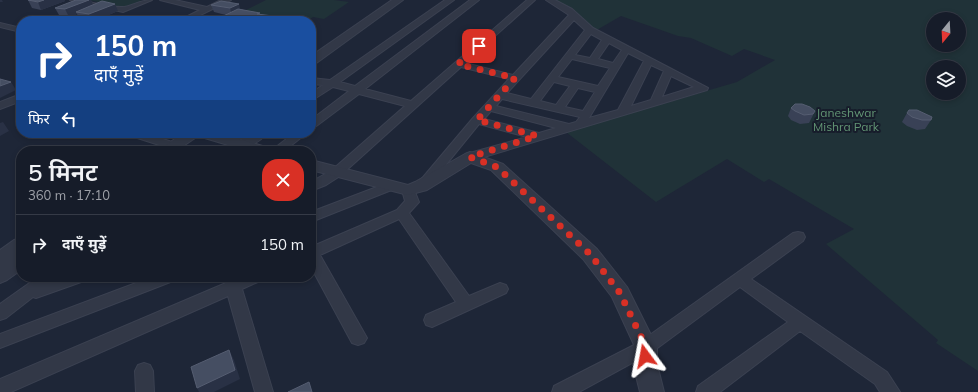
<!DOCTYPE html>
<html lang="hi">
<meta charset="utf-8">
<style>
body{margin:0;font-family:Mulish,"Noto Sans Devanagari",sans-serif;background:#232935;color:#f1f3f6;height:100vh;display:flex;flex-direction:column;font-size:15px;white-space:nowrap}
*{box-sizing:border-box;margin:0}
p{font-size:13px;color:#9ea1a8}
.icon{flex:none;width:22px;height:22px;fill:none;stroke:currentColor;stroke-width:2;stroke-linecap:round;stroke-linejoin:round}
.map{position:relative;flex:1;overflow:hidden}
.details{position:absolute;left:16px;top:146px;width:300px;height:136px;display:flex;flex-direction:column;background:#161c29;border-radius:16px;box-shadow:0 2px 6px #0003,0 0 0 1px #353a46}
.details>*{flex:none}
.top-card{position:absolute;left:16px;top:16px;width:300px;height:122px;border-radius:16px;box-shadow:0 2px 6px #0003,0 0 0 1px #353a46;background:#1a4fa0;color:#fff;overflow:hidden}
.needle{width:26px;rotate:198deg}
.buttons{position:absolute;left:926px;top:12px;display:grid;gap:8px}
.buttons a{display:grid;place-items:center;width:40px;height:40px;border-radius:50%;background:#161c29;box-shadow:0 2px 6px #0003,0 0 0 1px #353a46;font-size:20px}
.pin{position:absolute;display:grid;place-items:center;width:34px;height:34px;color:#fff;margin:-17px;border-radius:8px;box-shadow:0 2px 6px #0006}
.me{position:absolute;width:44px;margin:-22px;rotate:347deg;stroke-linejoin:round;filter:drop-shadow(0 0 3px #0008)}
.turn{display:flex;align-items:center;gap:14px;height:84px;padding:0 12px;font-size:18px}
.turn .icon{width:52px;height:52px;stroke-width:2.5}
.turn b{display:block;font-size:28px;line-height:34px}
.then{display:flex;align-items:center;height:38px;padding:0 12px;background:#0003;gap:8px;font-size:15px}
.round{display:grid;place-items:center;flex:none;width:42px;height:42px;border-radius:16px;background:#232935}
.headline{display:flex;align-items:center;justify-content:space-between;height:68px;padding:0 12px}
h1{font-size:24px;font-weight:600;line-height:30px}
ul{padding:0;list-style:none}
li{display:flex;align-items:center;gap:12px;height:60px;padding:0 12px;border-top:1px solid #353a46}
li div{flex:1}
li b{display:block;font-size:15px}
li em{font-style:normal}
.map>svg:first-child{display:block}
.green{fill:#203238;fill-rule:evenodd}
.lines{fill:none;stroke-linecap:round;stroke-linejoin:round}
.minor-casing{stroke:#3b4151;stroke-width:2}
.tertiary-casing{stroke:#3b4151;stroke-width:2}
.minor{fill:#323847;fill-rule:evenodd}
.tertiary{fill:#323847;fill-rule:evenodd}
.wall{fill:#394156}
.shaded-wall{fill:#293145}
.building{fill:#454e62;stroke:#555d71}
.route{stroke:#d93025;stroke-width:7;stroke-dasharray:0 12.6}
.labels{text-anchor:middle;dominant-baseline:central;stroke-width:4;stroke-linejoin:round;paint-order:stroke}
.park-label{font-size:12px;fill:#629574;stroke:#171d2b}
</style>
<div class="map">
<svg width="978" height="392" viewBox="0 0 978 392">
<rect width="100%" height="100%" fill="#1e2637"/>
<!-- green -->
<path class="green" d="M89 0H142L124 8Z
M266 0H334L349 2 324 19 313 17 306 21 242 12Z
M555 0H978V371L936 343 938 340 826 244 854 229 769 179 764 182 727 159 656 202 566 132 737 82 775 60 744 49 732 56 691 38 678 36 621 16 595 31 571 9ZM933 19H959V45H933ZM933 67H959V93H933Z"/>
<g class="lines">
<!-- minor casing -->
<g class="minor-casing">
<path id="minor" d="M70 0C88 0 104 7 121 7 129 8 139 0 152 0L123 12Z
M160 0H175L207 7 221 0H231L188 21H178L200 10Z
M445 0H454L340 82 355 86 470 0H479L365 89 411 101 527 0H535L465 63 513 75 569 15 546 0H555L572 9 593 28 708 88 707 90 474 160H466L464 157 466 154 527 137 479 124 427 188H419L417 185 419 182 473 118 509 79 461 67 340 176 326 185 311 191V182L332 170 405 106 359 94 315 127 311 128V120L349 91 333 87 311 101V93L323 85 311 84V78L330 80ZM574 20 585 30 531 99 507 93ZM591 34 602 40 590 58 575 55ZM609 43 622 50 613 63 598 59ZM628 53 644 61 618 110 589 118ZM572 59 610 68 598 86 558 77ZM651 65 664 71 651 100 631 106ZM671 76 694 87 662 97ZM554 82 570 86 556 105 540 101ZM578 88 595 92 583 111 565 107ZM502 99 580 117 576 122 569 124 496 106ZM491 111 556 128 539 133 484 119Z
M0 23 21 28V32L0 27Z
M21 94V101L0 109V102Z
M126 133H144L188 147 190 149 188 151H178L128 135Z
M254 133H267C256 146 241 151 225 151 231 143 245 139 254 133Z
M294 133H307L284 151H271Z
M390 182 394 183 396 186 394 189 311 222V212Z
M408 186 413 187 419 202 409 213 469 296 500 283 506 285 508 289 506 293 432 327 426 325 424 320 426 315 456 302 399 219 320 255 367 338 364 343 358 345 352 343 311 267V247L397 210 405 201 402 190 403 187Z
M798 232 803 233 805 237 803 241 751 279 887 372 900 392H880L875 384 800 331 720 392H696L698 386 788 322 740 287 652 352 579 392H552L554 386 640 342 793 233Z
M38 277H57L56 279 62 277H87L84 281 36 298 33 297 6 318 0 320V304Z
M152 277H176L173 281 0 348V334Z
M240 277H263L260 281 242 289 273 392H255L228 296 11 392H0V379Z
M144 363 150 365 153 371 154 392H136L135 371 138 365Z"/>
</g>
<!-- tertiary casing -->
<g class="tertiary-casing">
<path id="tertiary" d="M392 0H403L315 64 311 65V56Z
M183 133H220L269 148 272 151H248L198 136 176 151H158Z
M470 152 503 164 597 249 627 287 657 347V364L664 392H640L633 364 635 347 612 297 583 259 491 170 471 163 427 190 408 195 311 170V160L408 185 415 182 465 154Z
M21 238V270L7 280 0 283V250L14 240Z"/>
</g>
<!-- minor -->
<use href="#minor" class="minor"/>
<!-- tertiary -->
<use href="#tertiary" class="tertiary"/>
</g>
<!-- wall -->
<path class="wall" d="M28 0H64L65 1 41 10 32 8Z
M91 0 93 5 118 11 94 21H89L79 19 77 14 69 17 59 15 55 8Z
M211 5 241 9 260 15 289 18 290 21H213L226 15 214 12Z
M791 108 815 111 809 123 800 124 791 120 788 116Z
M907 113 931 120 925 129 917 130 907 126 902 122Z"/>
<!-- shaded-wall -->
<path class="shaded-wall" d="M0 0H2L3 2H0Z
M44 0H64L65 1 41 10 38 2Z
M89 0H91L94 7 76 12 77 14 69 17 65 9Z
M115 4 118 11 94 21H92L89 14Z
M239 4 241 12 232 16 230 8Z
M289 18 290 21H285Z
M11 82 16 90 0 98V86Z
M3 122 9 131 0 136V123Z
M229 350 234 360 240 379 214 392H199L197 388Z"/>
<!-- building -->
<path class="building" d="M28 0H44L38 2Z
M76 0H89L65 9 55 8Z
M102 1 115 4 89 14 76 12Z
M221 1 239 4 230 8 211 5Z
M238 9 260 13 257 14 289 18 285 21H213Z
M184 18 198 21H178Z
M0 79 11 82 0 86Z
M795 104H802L810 107 815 111 813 114 804 115 795 111 791 108Z
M909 110H917L932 117 931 120H922L912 117 907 113Z
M229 350 235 370 197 388 191 367Z
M309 382 312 392H288Z"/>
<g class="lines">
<!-- route -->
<path class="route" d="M479 46 458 64 515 78 477 120 537 136 470 157 497 167 590 254 620 293 646 347 645 356"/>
</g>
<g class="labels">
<!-- park labels -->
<g class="park-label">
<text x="846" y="112">Janeshwar<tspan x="846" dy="14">Mishra Park</tspan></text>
</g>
</g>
</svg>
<div class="buttons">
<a><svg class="needle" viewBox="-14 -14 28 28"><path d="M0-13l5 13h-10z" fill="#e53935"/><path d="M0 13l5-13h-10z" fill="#9ea1a8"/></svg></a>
<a><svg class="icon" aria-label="layers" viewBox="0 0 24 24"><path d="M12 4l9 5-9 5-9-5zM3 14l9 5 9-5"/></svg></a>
</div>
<div class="pin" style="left:479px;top:46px;background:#d93025"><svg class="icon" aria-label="arrive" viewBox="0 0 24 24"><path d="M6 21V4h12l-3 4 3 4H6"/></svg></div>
<svg class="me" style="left:645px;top:356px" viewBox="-20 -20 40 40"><path d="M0-17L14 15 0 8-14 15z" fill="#d93025" stroke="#fff" stroke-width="4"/></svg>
<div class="top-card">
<div class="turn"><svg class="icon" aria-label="right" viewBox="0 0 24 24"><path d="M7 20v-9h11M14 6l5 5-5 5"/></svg><div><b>150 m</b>दाएँ मुड़ें</div></div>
<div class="then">फिर<svg class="icon" aria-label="left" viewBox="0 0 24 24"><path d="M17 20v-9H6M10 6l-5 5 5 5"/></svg></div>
</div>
<section class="details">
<div class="headline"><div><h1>5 मिनट</h1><p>360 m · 17:10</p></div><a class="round" style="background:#d93025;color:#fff"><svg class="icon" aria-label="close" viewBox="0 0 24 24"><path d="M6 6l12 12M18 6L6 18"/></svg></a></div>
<ul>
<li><svg class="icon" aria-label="right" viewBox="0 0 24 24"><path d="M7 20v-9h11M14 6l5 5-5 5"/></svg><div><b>दाएँ मुड़ें</b></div><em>150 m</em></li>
</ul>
</section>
</div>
